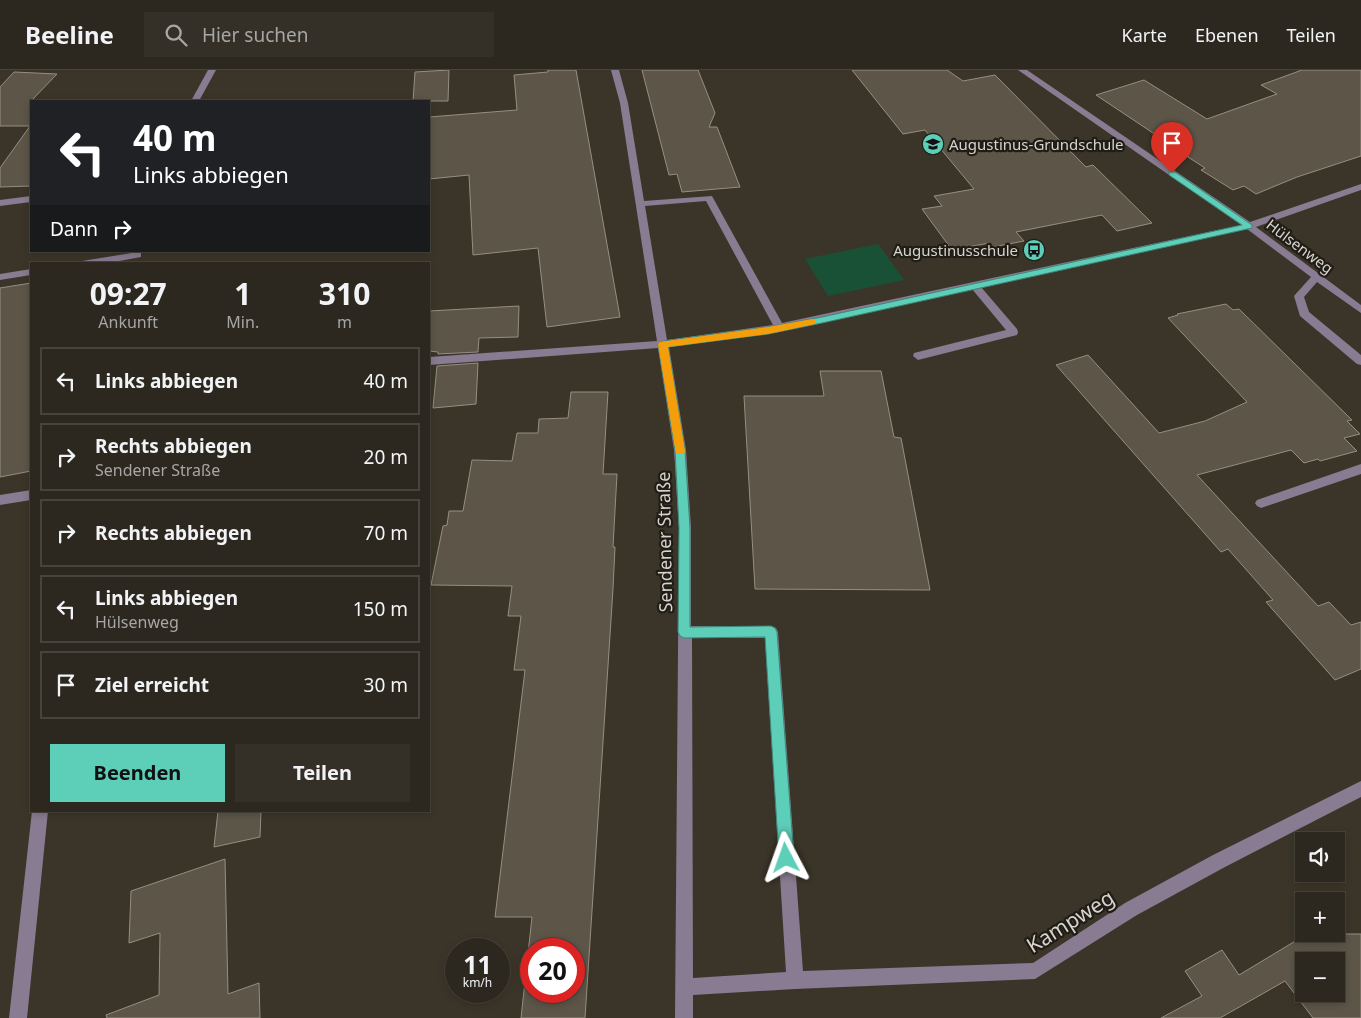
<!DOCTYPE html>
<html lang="de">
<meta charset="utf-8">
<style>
body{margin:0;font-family:"Noto Sans",sans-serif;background:#343028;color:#f1f3f6;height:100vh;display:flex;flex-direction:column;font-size:19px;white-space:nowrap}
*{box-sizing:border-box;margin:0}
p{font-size:16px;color:#a6a6a4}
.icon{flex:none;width:28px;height:28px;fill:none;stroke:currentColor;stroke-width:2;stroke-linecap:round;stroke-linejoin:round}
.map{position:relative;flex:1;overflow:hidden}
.drawer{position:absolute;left:30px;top:192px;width:400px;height:550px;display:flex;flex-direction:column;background:#2c281f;border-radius:0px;box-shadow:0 2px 8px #0003,0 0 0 1px #48443d}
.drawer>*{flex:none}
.guide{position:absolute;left:30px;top:30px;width:400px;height:152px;border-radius:0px;box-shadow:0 2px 8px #0003,0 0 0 1px #48443d;background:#202124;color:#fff;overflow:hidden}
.fabs{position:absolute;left:1295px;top:762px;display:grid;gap:10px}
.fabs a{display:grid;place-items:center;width:50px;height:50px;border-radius:0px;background:#2c281f;box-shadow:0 2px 8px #0003,0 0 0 1px #48443d;font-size:25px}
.speed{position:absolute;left:445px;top:868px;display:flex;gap:10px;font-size:25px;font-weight:700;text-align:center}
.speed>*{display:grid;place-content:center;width:65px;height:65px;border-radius:50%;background:#2c281f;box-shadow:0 2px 8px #0003,0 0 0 1px #48443d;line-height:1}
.speed small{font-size:12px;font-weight:400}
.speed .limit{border:8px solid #d22;background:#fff;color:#111}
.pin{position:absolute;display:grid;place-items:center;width:42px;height:42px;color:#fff;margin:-51px -21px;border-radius:50% 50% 50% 0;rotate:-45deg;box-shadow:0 0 5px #0007}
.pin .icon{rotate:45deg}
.me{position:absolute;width:55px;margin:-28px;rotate:356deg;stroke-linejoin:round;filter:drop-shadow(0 0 4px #0008)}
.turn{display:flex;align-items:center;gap:18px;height:105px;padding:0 20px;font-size:22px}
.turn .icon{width:65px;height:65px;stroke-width:2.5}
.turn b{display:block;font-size:35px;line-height:42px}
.then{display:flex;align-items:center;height:48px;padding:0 20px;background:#0003;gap:10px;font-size:19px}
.eta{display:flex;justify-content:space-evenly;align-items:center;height:85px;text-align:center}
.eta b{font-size:30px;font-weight:700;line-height:35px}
.action{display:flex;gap:10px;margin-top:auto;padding:10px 20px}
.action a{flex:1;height:58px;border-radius:0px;background:#5dceb8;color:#111;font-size:20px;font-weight:700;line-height:58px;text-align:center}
.action a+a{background:#343028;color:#f1f3f6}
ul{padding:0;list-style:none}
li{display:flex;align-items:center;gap:15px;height:68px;margin:0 10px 8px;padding:0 10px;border:2px solid #48443d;border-radius:0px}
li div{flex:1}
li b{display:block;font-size:19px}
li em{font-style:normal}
header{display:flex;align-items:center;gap:30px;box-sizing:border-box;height:70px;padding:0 25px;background:#2c281f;border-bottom:1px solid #48443d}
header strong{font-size:24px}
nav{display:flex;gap:28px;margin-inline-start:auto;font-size:18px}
.search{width:350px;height:45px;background:#343028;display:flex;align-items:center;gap:12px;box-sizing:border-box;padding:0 18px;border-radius:0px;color:#a6a6a4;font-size:19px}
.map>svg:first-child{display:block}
.green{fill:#195136}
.building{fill:#5c5548;stroke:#968f81;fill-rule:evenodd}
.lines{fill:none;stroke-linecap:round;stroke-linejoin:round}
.minor{fill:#897b91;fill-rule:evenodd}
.route{fill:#5dceb8;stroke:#3c8678}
.slow{fill:#f59e0b}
.labels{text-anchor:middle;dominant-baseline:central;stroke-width:4.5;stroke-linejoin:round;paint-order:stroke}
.far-poi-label{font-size:15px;fill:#d8d4cd;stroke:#201d17;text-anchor:start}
.far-street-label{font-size:15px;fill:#d8d4cd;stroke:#201d17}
.street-label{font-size:18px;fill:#d8d4cd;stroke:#201d17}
.near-street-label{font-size:21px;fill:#d8d4cd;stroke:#201d17}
</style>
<header>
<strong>Beeline</strong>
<div class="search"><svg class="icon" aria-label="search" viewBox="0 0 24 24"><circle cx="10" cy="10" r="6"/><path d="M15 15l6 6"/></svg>Hier suchen</div>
<nav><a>Karte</a><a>Ebenen</a><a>Teilen</a></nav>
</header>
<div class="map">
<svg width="1361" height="948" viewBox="0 0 1361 948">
<rect width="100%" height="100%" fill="#3b3529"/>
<!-- green -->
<path class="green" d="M878 174 904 210 828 226 805 189Z"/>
<!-- building -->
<path class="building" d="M449 0 448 31H413L415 2Z
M548 0H576L620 247 547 257 538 178 473 185 469 105 429 109V47L517 40 514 5 548 2Z
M642 0H698L715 43 709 57H717L740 117 682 122 677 104 669 105Z
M852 0H947L963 11 995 5 1086 97 1093 95 1152 153 1117 161 1102 145 1016 162 1024 171 993 177 989 173 952 180 922 139 942 136 934 126 974 119 925 60 903 64Z
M1302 0H1361V86L1297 107 1256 124 1244 116 1233 120 1201 100 1205 98 1188 87H1189L1096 25 1144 10 1207 49 1277 24 1261 15Z
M14 2 57 4 31 31V116L0 117V98L30 56H0V17Z
M31 213V401L0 407V218Z
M1226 234 1233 240 1239 239 1352 350 1347 351 1360 364 1344 368 1357 381 1320 391 1318 389 1304 393 1291 380 1197 405 1318 536 1329 532 1351 555 1361 552V599L1335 610 1266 532 1273 530 1228 479 1221 482 1056 295 1088 285 1159 363 1205 351 1247 332 1168 248 1178 245 1177 244Z
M519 236 518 267 479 268 478 282 438 284V282L429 281V241Z
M478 293 476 334 433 338 437 296Z
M820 301H881L894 367 901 368 930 520 755 519 744 326H824Z
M571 322H608L603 404H617L613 477H615L613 519 585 948H521L532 847H495L525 600H514L521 546H508L512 516 431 515 443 456 447 455 449 441H463L472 390 512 391 517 363H538L539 349 568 348ZM531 879H574V921H531Z
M218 741H261L260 767 214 777Z
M225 789 228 924 259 913 260 948H107L106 945 159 925 160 863 129 873 131 821Z
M1307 864H1361V948H1313L1285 911 1220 948H1161L1202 926 1185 901 1222 880 1239 905ZM1304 891H1336V924H1304Z"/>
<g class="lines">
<!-- minor -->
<path class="minor" d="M208 0H216L199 31H191Z
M611 0H619L628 33 644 131 712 126 782 253 1241 155 1018 0H1027L1250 152 1361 114V120L1256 157 1361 235V243L1317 212 1304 227 1309 242 1361 285V295L1357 294 1300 246 1294 226 1311 207 1247 159 981 217 1017 259 1018 262 1017 265 918 290 913 286 914 283 1006 260 972 219 779 262 669 277 686 380 691 458V556H771L776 558 778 562 803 901 1033 893 1125 833 1213 785 1361 711V727L1225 797 1137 845 1035 909 795 919 693 925V948H675L679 458 674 380 658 278 429 295V287L657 271 620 33ZM706 131 773 255 667 270 645 136ZM692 568H765L786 902 693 908Z
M31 126V132L0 136V130Z
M138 182 141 183V187L103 194H77L82 191Z
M31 199V205L0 210V204Z
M1361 394V404L1261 438 1257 436 1255 433 1257 430Z
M31 420V430L0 435V425Z
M32 741H48L27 948H9Z"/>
</g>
<!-- route -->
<path class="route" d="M1169 102H1175L1252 155V158L822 253 768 264 668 277 685 380 690 458V557L771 556 775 558 777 562 794 788 792 793 786 795 781 793 779 788 765 567 684 568 680 566 678 562 679 458 675 380 658 274 663 271 768 257 822 247 1242 155 1169 105Z"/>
<!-- slow -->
<path class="slow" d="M812 249 815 250V254L768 264 668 277 685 381 684 384H676L658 274 660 272 768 257Z"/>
<!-- icons -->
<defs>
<g id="school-disc" transform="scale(1.125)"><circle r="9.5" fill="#5dceb8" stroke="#201d17"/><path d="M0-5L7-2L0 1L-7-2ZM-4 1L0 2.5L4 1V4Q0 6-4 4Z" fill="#111"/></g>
<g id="bus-disc" transform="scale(1.125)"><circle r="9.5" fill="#5dceb8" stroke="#201d17"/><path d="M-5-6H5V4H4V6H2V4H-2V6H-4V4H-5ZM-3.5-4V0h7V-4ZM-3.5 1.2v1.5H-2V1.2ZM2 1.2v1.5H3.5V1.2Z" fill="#111"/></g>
</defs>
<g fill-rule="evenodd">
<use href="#school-disc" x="933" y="74"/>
<use href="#bus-disc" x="1034" y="180"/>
</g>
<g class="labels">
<!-- far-poi labels -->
<g class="far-poi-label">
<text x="949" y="74">Augustinus-Grundschule</text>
<text x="1018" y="180" text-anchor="end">Augustinusschule</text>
</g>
<!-- far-street labels -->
<g class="far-street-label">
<text transform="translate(1300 176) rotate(37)">Hülsenweg</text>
</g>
<!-- street labels -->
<g class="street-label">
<text transform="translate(664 472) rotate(-91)">Sendener Straße</text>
</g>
<!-- near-street labels -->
<g class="near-street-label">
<text transform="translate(1070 851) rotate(-32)">Kampweg</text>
</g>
</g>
</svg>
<div class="fabs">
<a><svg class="icon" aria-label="sound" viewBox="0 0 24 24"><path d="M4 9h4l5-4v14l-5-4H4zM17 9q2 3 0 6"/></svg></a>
<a>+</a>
<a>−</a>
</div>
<div class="speed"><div>11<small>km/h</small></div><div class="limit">20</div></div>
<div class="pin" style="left:1172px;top:103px;background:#d93025"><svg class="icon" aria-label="arrive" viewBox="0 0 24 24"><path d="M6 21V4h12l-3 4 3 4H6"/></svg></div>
<svg class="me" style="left:786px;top:788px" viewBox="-20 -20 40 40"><path d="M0-17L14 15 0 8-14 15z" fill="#5dceb8" stroke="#fff" stroke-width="4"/></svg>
<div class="guide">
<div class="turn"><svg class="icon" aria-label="left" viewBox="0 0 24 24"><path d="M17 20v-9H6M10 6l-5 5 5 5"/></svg><div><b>40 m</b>Links abbiegen</div></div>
<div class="then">Dann<svg class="icon" aria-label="right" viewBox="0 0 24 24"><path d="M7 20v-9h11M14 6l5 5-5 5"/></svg></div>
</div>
<section class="drawer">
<div class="eta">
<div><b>09:27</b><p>Ankunft</p></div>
<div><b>1</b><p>Min.</p></div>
<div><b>310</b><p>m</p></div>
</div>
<ul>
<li><svg class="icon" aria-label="left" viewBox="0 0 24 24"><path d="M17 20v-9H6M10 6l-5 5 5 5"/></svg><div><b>Links abbiegen</b></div><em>40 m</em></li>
<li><svg class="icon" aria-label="right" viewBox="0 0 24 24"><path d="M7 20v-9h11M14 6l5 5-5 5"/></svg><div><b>Rechts abbiegen</b><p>Sendener Straße</p></div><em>20 m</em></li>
<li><svg class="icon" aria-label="right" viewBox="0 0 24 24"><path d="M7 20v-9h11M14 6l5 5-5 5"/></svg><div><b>Rechts abbiegen</b></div><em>70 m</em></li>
<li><svg class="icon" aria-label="left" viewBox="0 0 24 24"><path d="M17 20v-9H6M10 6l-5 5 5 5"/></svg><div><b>Links abbiegen</b><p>Hülsenweg</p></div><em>150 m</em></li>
<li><svg class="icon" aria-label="arrive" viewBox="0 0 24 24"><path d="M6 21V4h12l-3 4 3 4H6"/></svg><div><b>Ziel erreicht</b></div><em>30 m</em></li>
</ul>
<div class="action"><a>Beenden</a><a>Teilen</a></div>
</section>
</div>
